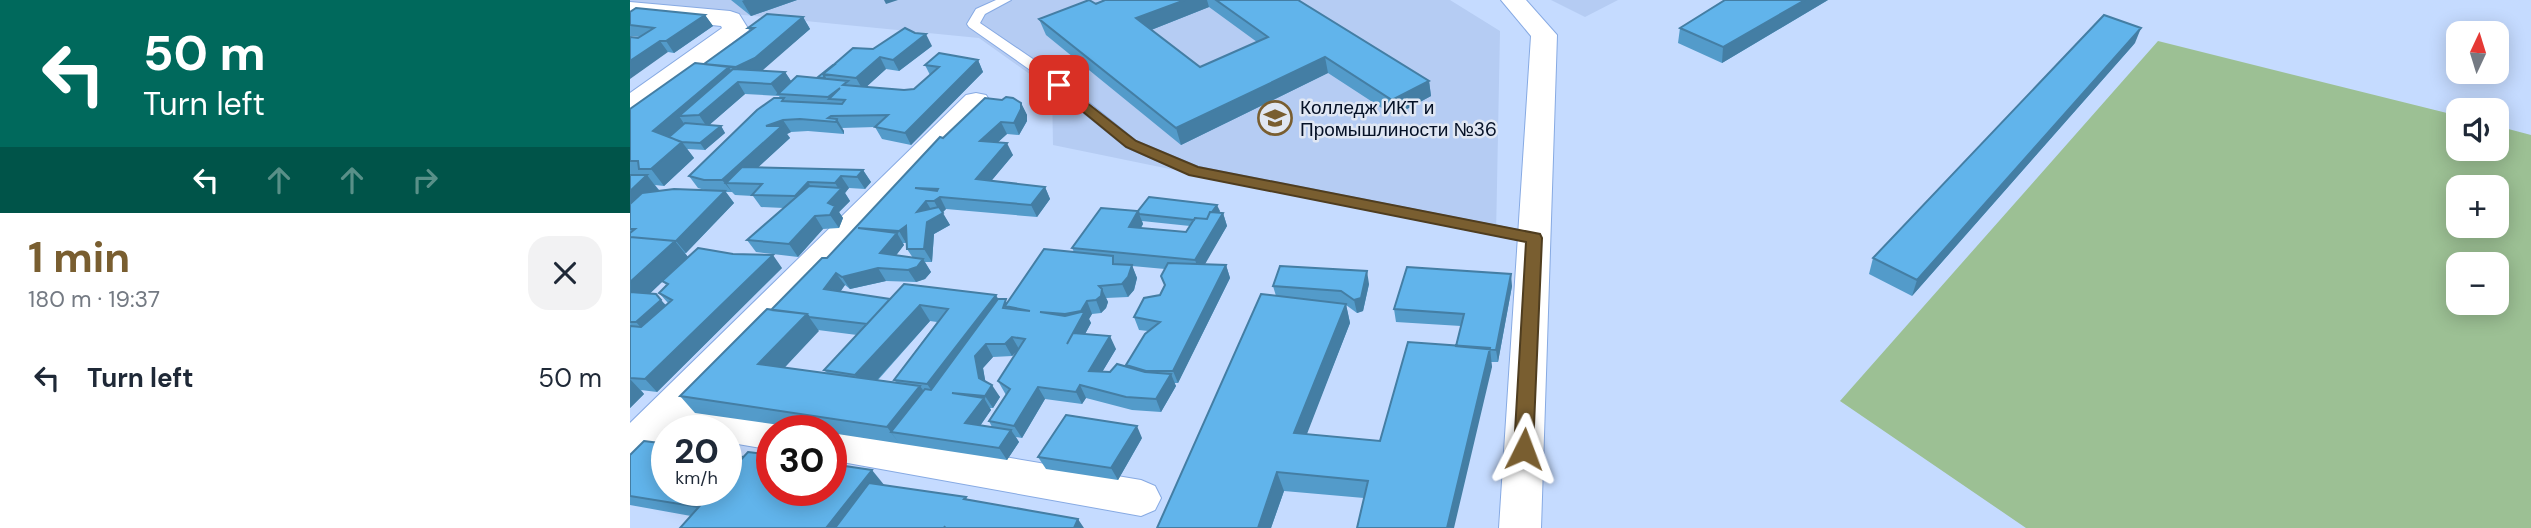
<!DOCTYPE html>
<meta charset="utf-8">
<style>
body{margin:0;font-family:"DM Sans",sans-serif;background:#f2f2f3;color:#1f2937;height:100vh;display:flex;flex-direction:column;font-size:26px;white-space:nowrap}
*{box-sizing:border-box;margin:0}
p{font-size:23px;color:#747a83}
.icon{flex:none;width:38px;height:38px;fill:none;stroke:currentColor;stroke-width:2;stroke-linecap:round;stroke-linejoin:round}
.map{position:relative;flex:1;overflow:hidden}
.panel{display:flex;flex-direction:column;background:#fff;width:630px}
.panel>*{flex:none}
.banner{background:#00695c;color:#fff;overflow:hidden}
.needle{width:46px;rotate:4deg}
.controls{position:absolute;left:1816px;top:21px;display:grid;gap:14px}
.controls a{display:grid;place-items:center;width:63px;height:63px;border-radius:14px;background:#fff;box-shadow:0 4px 18px #0003;font-size:35px}
.speed{position:absolute;left:21px;top:415px;display:flex;gap:14px;font-size:35px;font-weight:700;text-align:center}
.speed>*{display:grid;place-content:center;width:91px;height:91px;border-radius:50%;background:#fff;box-shadow:0 4px 18px #0003;line-height:1}
.speed small{font-size:18px;font-weight:400}
.speed .limit{border:10px solid #d22;background:#fff;color:#111}
.pin{position:absolute;display:grid;place-items:center;width:60px;height:60px;color:#fff;margin:-30px;border-radius:14px;box-shadow:0 4px 10px #0006}
.me{position:absolute;width:77px;margin:-38px;rotate:3deg;stroke-linejoin:round;filter:drop-shadow(0 0 5px #0008)}
.turn{display:flex;align-items:center;gap:24px;height:147px;padding:0 28px;font-size:32px}
.turn .icon{width:91px;height:91px;stroke-width:2.5}
.turn b{display:block;font-size:49px;line-height:60px}
.lanes{display:flex;align-items:center;height:66px;padding:0 28px;background:#0003;justify-content:center;gap:35px;direction:ltr}
.lanes .off{opacity:.35}
.round{display:grid;place-items:center;flex:none;width:74px;height:74px;border-radius:21px;background:#f2f2f3}
.summary{display:flex;align-items:center;justify-content:space-between;height:119px;padding:0 28px}
h1{font-size:42px;font-weight:700;line-height:52px;color:#795e30}
ul{padding:0;list-style:none}
li{display:flex;align-items:center;gap:21px;height:91px;padding:0 28px}
li div{flex:1}
li b{display:block;font-size:26px}
li em{font-style:normal}
main{display:flex;flex:1;min-height:0}
.map>svg:first-child{display:block}
.built{fill:#b5ccf3}
.green{fill:#9cc094;fill-rule:evenodd}
.lines{fill:none;stroke-linecap:round;stroke-linejoin:round}
.service-casing{stroke:#87aae3;stroke-width:2}
.minor-casing{stroke:#87aae3;stroke-width:2}
.service{fill:#fff;fill-rule:evenodd}
.minor{fill:#fff;fill-rule:evenodd}
.wall{fill:#539bca;fill-rule:evenodd}
.shaded-wall{fill:#447ea4}
.building{fill:#61b4eb;stroke:#447ea4;stroke-width:2;fill-rule:evenodd}
.route{fill:#795e30;stroke:#4f3d1f;stroke-width:2}
.labels{text-anchor:middle;dominant-baseline:central;stroke-width:5;stroke-linejoin:round;paint-order:stroke}
.poi-label{font-size:19px;fill:#051126;stroke:#e0e7f3;text-anchor:start}
</style>
<main>
<section class="panel">
<div class="banner">
<div class="turn"><svg class="icon" aria-label="left" viewBox="0 0 24 24"><path d="M17 20v-9H6M10 6l-5 5 5 5"/></svg><div><b>50 m</b>Turn left</div></div>
<div class="lanes"><svg class="icon" aria-label="left" viewBox="0 0 24 24"><path d="M17 20v-9H6M10 6l-5 5 5 5"/></svg><svg class="icon off" aria-label="ahead" viewBox="0 0 24 24"><path d="M12 20V5M6 11l6-6 6 6"/></svg><svg class="icon off" aria-label="ahead" viewBox="0 0 24 24"><path d="M12 20V5M6 11l6-6 6 6"/></svg><svg class="icon off" aria-label="right" viewBox="0 0 24 24"><path d="M7 20v-9h11M14 6l5 5-5 5"/></svg></div>
</div>
<div class="summary"><div><h1>1 min</h1><p>180 m · 19:37</p></div><a class="round"><svg class="icon" aria-label="close" viewBox="0 0 24 24"><path d="M6 6l12 12M18 6L6 18"/></svg></a></div>
<ul>
<li><svg class="icon" aria-label="left" viewBox="0 0 24 24"><path d="M17 20v-9H6M10 6l-5 5 5 5"/></svg><div><b>Turn left</b></div><em>50 m</em></li>
</ul>
</section>
<div class="map">
<svg width="1901" height="528" viewBox="0 0 1901 528">
<rect width="100%" height="100%" fill="#c5dbff"/>
<!-- built -->
<path class="built" d="M0 0H820L870 31 866 236 423 145 422 90 349 38 0 4Z
M921 0H988L955 17Z"/>
<!-- green -->
<path class="green" d="M1528 41 1829 116V149H1867V126L1901 135V528H1396L1210 401ZM1829 187H1867V226H1829ZM1829 264H1867V303H1829Z"/>
<g class="lines">
<!-- service casing -->
<g class="service-casing">
<path id="service" d="M366 0H381L355 14 350 23 416 68 506 141 568 167 904 233 912 238 904 243 559 174 496 147 406 74 339 27 337 24 346 9Z"/>
</g>
<!-- minor casing -->
<g class="minor-casing">
<path id="minor" d="M871 0H896L927 35 911 528H869L901 36Z
M0 2 100 11 109 14 119 30 10 112 0 114V93L92 28 91 26 0 16Z
M346 93 356 95 360 101 356 107 66 405 156 423 160 430H142V450L96 442V430H37V436L14 459 0 464V423L336 95Z
M201 428 511 480 525 486 531 498 525 510 511 516 201 460V430H194Z"/>
</g>
<!-- service -->
<use href="#service" class="service"/>
<!-- minor -->
<use href="#minor" class="minor"/>
</g>
<!-- wall -->
<path class="wall" d="M101 0H167L121 16Z
M475 0H668L799 81 801 96 764 116 698 73 551 145 416 35 409 19ZM579 7 627 42 570 67 521 30Z
M1198 0 1092 63 1048 43 1050 28Z
M0 11 75 15 83 26 44 53 38 52 8 38 10 37 0 36Z
M173 17 180 29 130 71 155 72 161 81 189 78 243 49 302 46 269 71 256 69 236 87 274 90 284 89 300 75 295 65 348 60 353 72 281 145 252 139 245 127 212 128 214 131V134L178 131 161 132 157 134 160 138 128 167 233 170 241 182 235 189 219 188 215 193 220 201 209 212 213 218 209 228 193 229 168 257 126 252 117 240 154 208 131 207 123 196 105 195 102 192H96L104 203 56 253H55L58 257 152 268 27 392 11 390 14 394 0 408V109L74 64 120 31 118 28ZM115 94 149 96 150 98 59 176 68 188 75 190 30 191 25 185 34 186 64 158 57 149 75 150 95 133 91 126 79 125ZM33 281 36 285 29 293 38 303 36 305 20 293Z
M1505 43 1282 296 1239 274 1243 258Z
M391 103 397 115V121L389 135 377 134 368 142 383 155 361 181 415 187 420 199 407 217 316 209 312 213 320 225 304 234 302 262H295L301 272 295 279 286 282 256 281 220 289 215 285 210 292 260 299H368L377 302 444 252 442 248 508 211H590L589 213H593L597 226 574 264 596 265 600 278 548 383H544L546 386 531 412 502 410 456 398 452 404 415 399 392 438 386 437 389 442 377 460 201 433V430H184L65 413 50 396 197 258 313 138ZM512 221 560 226 556 232 511 228 513 224ZM273 243H277V249L283 258 266 255 274 245ZM502 266 535 269V285L530 295 504 317 509 330 518 331 496 365 497 367 480 372H472L486 349 455 334 461 323 459 319 462 314 471 313 476 308 478 302 476 298 498 297 504 290 507 278ZM300 321 307 322 264 380 266 382 248 380ZM188 330 227 335 194 370 197 373 154 368ZM389 349 368 381 376 395 359 421 362 427 350 426 361 410 360 408H363L370 397 355 381 353 368 363 357 382 356Z
M739 284 733 311 727 313 716 305 720 323 676 434 750 441 826 346 831 326 766 322 764 309 882 286 868 362H861L862 367 734 498 654 491 641 528 646 296 643 286Z
M512 438 488 480 416 469 408 457Z
M0 455 254 485 336 497 337 499 61 516 0 505Z"/>
<!-- shaded-wall -->
<path class="shaded-wall" d="M114 0H167L121 16 112 1Z
M254 0H268L256 4Z
M555 0H577L579 7 511 34 506 18Z
M1175 0H1198L1092 63 1093 47Z
M75 15 83 26 44 53 36 41Z
M173 17 180 29 133 70 113 79 106 67Z
M1511 28 1505 43 1282 296 1287 280Z
M296 34 302 46 269 71 263 60Z
M30 41 38 52 0 79V61Z
M250 57 256 69 233 90 226 78Z
M695 57 698 73 551 145 546 128Z
M348 60 353 72 281 145 275 133Z
M99 67 115 94 77 127 69 115 49 116 57 128 42 141 23 131Z
M155 72 163 84 148 94 141 84Z
M799 81 801 96 764 116 762 100Z
M391 103 397 115V121L389 135 384 123Z
M207 119 214 131V134L206 122Z
M153 120 161 132 157 134 160 138 111 183H96L102 192 92 180 136 126Z
M371 122 377 134 356 153 350 141Z
M91 126 95 133 75 150 70 143Z
M52 142 64 158 34 186 21 169Z
M377 143 383 155 352 192 346 179Z
M233 170 241 182 235 189 227 177Z
M17 175 30 192 0 220V191Z
M211 176 219 188 215 193 220 201 209 212 213 218 209 228 200 215 198 203 210 191 205 183Z
M178 182 186 195 174 208 165 196Z
M415 187 420 199 407 217 401 205Z
M95 191 104 203 56 253 46 241Z
M310 197 316 209 311 214 304 201Z
M296 201 303 213 287 212Z
M587 205 590 211 579 228 577 221Z
M508 211 513 224 504 239 499 227Z
M313 213 320 225 304 234 302 262 294 249 297 222Z
M593 213 597 226 570 273 565 260Z
M185 216 193 229 168 257 159 244Z
M276 226V243L269 231Z
M267 233 274 245 258 266 250 253Z
M45 241 58 257 6 307 0 301V282Z
M143 255 152 268 27 392 15 379Z
M293 259 301 272 295 279 286 282 278 270Z
M502 265 507 278 504 290 498 297 492 284Z
M596 265 600 278 548 383 543 371Z
M248 268 256 281 220 289 212 277Z
M737 271 739 284 733 311 727 313 724 300Z
M206 273 215 285 203 302 194 289Z
M881 274 882 286 868 362 866 350Z
M472 289 478 302 476 308 471 313 466 300Z
M26 294 45 316 21 339 6 322Z
M366 295 375 311 309 401 297 384Z
M457 301 462 314 459 319 461 323 443 356 441 327 435 314Z
M716 304 720 323 670 452 664 433Z
M290 305 300 321 237 391 225 375Z
M177 314 189 331 142 381 128 364Z
M480 336 486 349 465 384 459 371Z
M382 337 389 349 382 356 375 344Z
M356 344 363 357 353 368 357 390 349 378 345 356Z
M860 348 862 367 824 528H817Z
M541 374 546 386 531 412 526 399Z
M0 379 14 394 0 408Z
M362 385 370 397 363 408 355 396Z
M450 385 456 398 452 404 446 392Z
M290 386 302 402 261 432 269 443 257 427Z
M408 387 415 399 392 438 384 426Z
M354 398 361 410 343 436 335 423Z
M507 426 512 438 488 480 481 468Z
M381 430 389 442 377 460 369 448Z
M242 470 255 486 222 528H196Z
M647 472 654 491 641 528H628Z
M448 519 454 528H444Z"/>
<!-- building -->
<path class="building" d="M459 0 466 4 475 0H555L506 18 570 67 638 37 586 0H668L799 81 762 100 695 57 546 128 409 19Z
M1095 0H1175L1093 47 1050 28Z
M6 8 75 15 36 41H30L0 61V37L8 38 24 28 0 25V12Z
M137 14 173 17 125 58 106 67 74 64 124 28H118Z
M1474 15 1511 28 1287 280 1243 258Z
M275 28 285 33 296 34 263 60 250 57 226 78 193 74 223 48 243 49Z
M309 53 348 60 275 133 245 127 258 115 201 116 198 118 207 119 206 122 170 119 153 120 136 126H152L92 180H74L59 176 127 110 144 98H154L152 101 212 104 215 100 199 99 210 88 198 97 148 94 167 76 218 81 213 85 274 90 284 89 309 67 295 65Z
M65 63 99 67 23 131 52 142 21 169H9L8 161H0V109Z
M203 65H204L193 74 195 78 188 77Z
M103 69 155 72 141 84 108 82 69 115 49 116Z
M376 97 383 98 391 103V109L384 123 371 122 350 141 377 143 346 179 415 187 401 205 310 197 304 201H296L287 212 309 207 313 213 297 222 294 249H277L276 226 269 231 228 228 267 233 250 253 293 259 287 267 278 270 248 268 212 277 206 273 194 289 260 299 237 324 179 317 177 314 141 310 192 258H197L310 137 313 138 355 98 372 100ZM285 188 308 189 307 191Z
M55 123 91 126 70 143 51 142 39 137Z
M112 167 233 170 227 177 211 176 205 183 178 182 165 196 122 195 132 184 96 183Z
M0 175H17L0 191Z
M179 186 212 188 198 203 205 206 200 215 185 216 159 244 117 240Z
M44 189 95 191 46 241 0 237V233L5 229H0V204L12 193Z
M519 197 587 205 582 212H580L577 219 565 218 564 220 509 214 508 211Z
M471 208 508 211 499 227 556 232 565 218 577 219 580 212 593 213 565 260 442 248Z
M0 237 45 241 0 282Z
M68 248 103 254 143 255 15 379 0 378V326L11 327 42 300 29 293 38 284 32 281Z
M414 249 483 256V264L502 265 498 277 492 284 469 286 472 289 471 296 466 300 457 301 451 311 435 314 410 312 435 316 455 311 437 344 443 333 480 336 459 371 480 372 487 364 515 372 541 374 526 399 496 397 450 385 446 392 408 387 384 426 359 421 380 389 368 381 395 339 382 337 375 344H356L345 356 349 378 362 385 355 396 322 393 354 398 335 423 381 430 369 448 261 432 295 389 301 390 368 299H376L373 308 400 311 375 306Z
M538 263 596 265 543 371H516L496 365 515 334 530 322 504 317 514 298 530 295 535 285 531 276Z
M650 266 737 271 731 298 724 300 711 291 643 286Z
M777 267 881 274 866 350 826 346 834 314 764 309Z
M274 284 366 295 297 384 264 380 318 309 290 305 225 375 194 370Z
M0 292 26 294 31 300 6 322H0Z
M631 294 716 304 664 433 750 441 778 342 860 348 817 528H727L738 481 647 472 628 528H527Z
M137 309 177 314 128 364 290 386 257 427 50 396Z
M436 415 507 426 481 468 408 457Z
M14 441 37 444V490H84L68 507 0 496V455Z
M118 452 142 455V490H201V464L242 470 196 528H50L84 490H96V476Z
M96 454 113 457 96 476Z
M239 483 336 497 334 499 448 519 444 528H314L315 526 314 528H205Z"/>
<!-- route -->
<path class="route" d="M429 81 506 141 568 167 910 234 912 238 903 449 900 455 894 457 887 455 884 449 896 242 559 175 496 147 424 88V83Z"/>
<!-- icons -->
<defs>
<g id="university-ring" transform="scale(1.75)"><circle r="9.5" fill="#e0e7f3" stroke="#795e30" stroke-width="1.5"/><path d="M0-5L7-2L0 1L-7-2ZM-4 1L0 2.5L4 1V4Q0 6-4 4Z" fill="#795e30"/></g>
</defs>
<g fill-rule="evenodd">
<use href="#university-ring" x="645" y="118"/>
</g>
<g class="labels">
<!-- poi labels -->
<g class="poi-label">
<text x="670" y="107">Колледж ИКТ и<tspan x="670" dy="22">Промышлиности №36</tspan></text>
</g>
</g>
</svg>
<div class="controls">
<a><svg class="needle" viewBox="-14 -14 28 28"><path d="M0-13l5 13h-10z" fill="#e53935"/><path d="M0 13l5-13h-10z" fill="#747a83"/></svg></a>
<a><svg class="icon" aria-label="sound" viewBox="0 0 24 24"><path d="M4 9h4l5-4v14l-5-4H4zM17 9q2 3 0 6"/></svg></a>
<a>+</a>
<a>−</a>
</div>
<div class="speed"><div>20<small>km/h</small></div><div class="limit">30</div></div>
<div class="pin" style="left:429px;top:85px;background:#d93025"><svg class="icon" aria-label="arrive" viewBox="0 0 24 24"><path d="M6 21V4h12l-3 4 3 4H6"/></svg></div>
<svg class="me" style="left:894px;top:449px" viewBox="-20 -20 40 40"><path d="M0-17L14 15 0 8-14 15z" fill="#795e30" stroke="#fff" stroke-width="4"/></svg>
</div>
</main>
